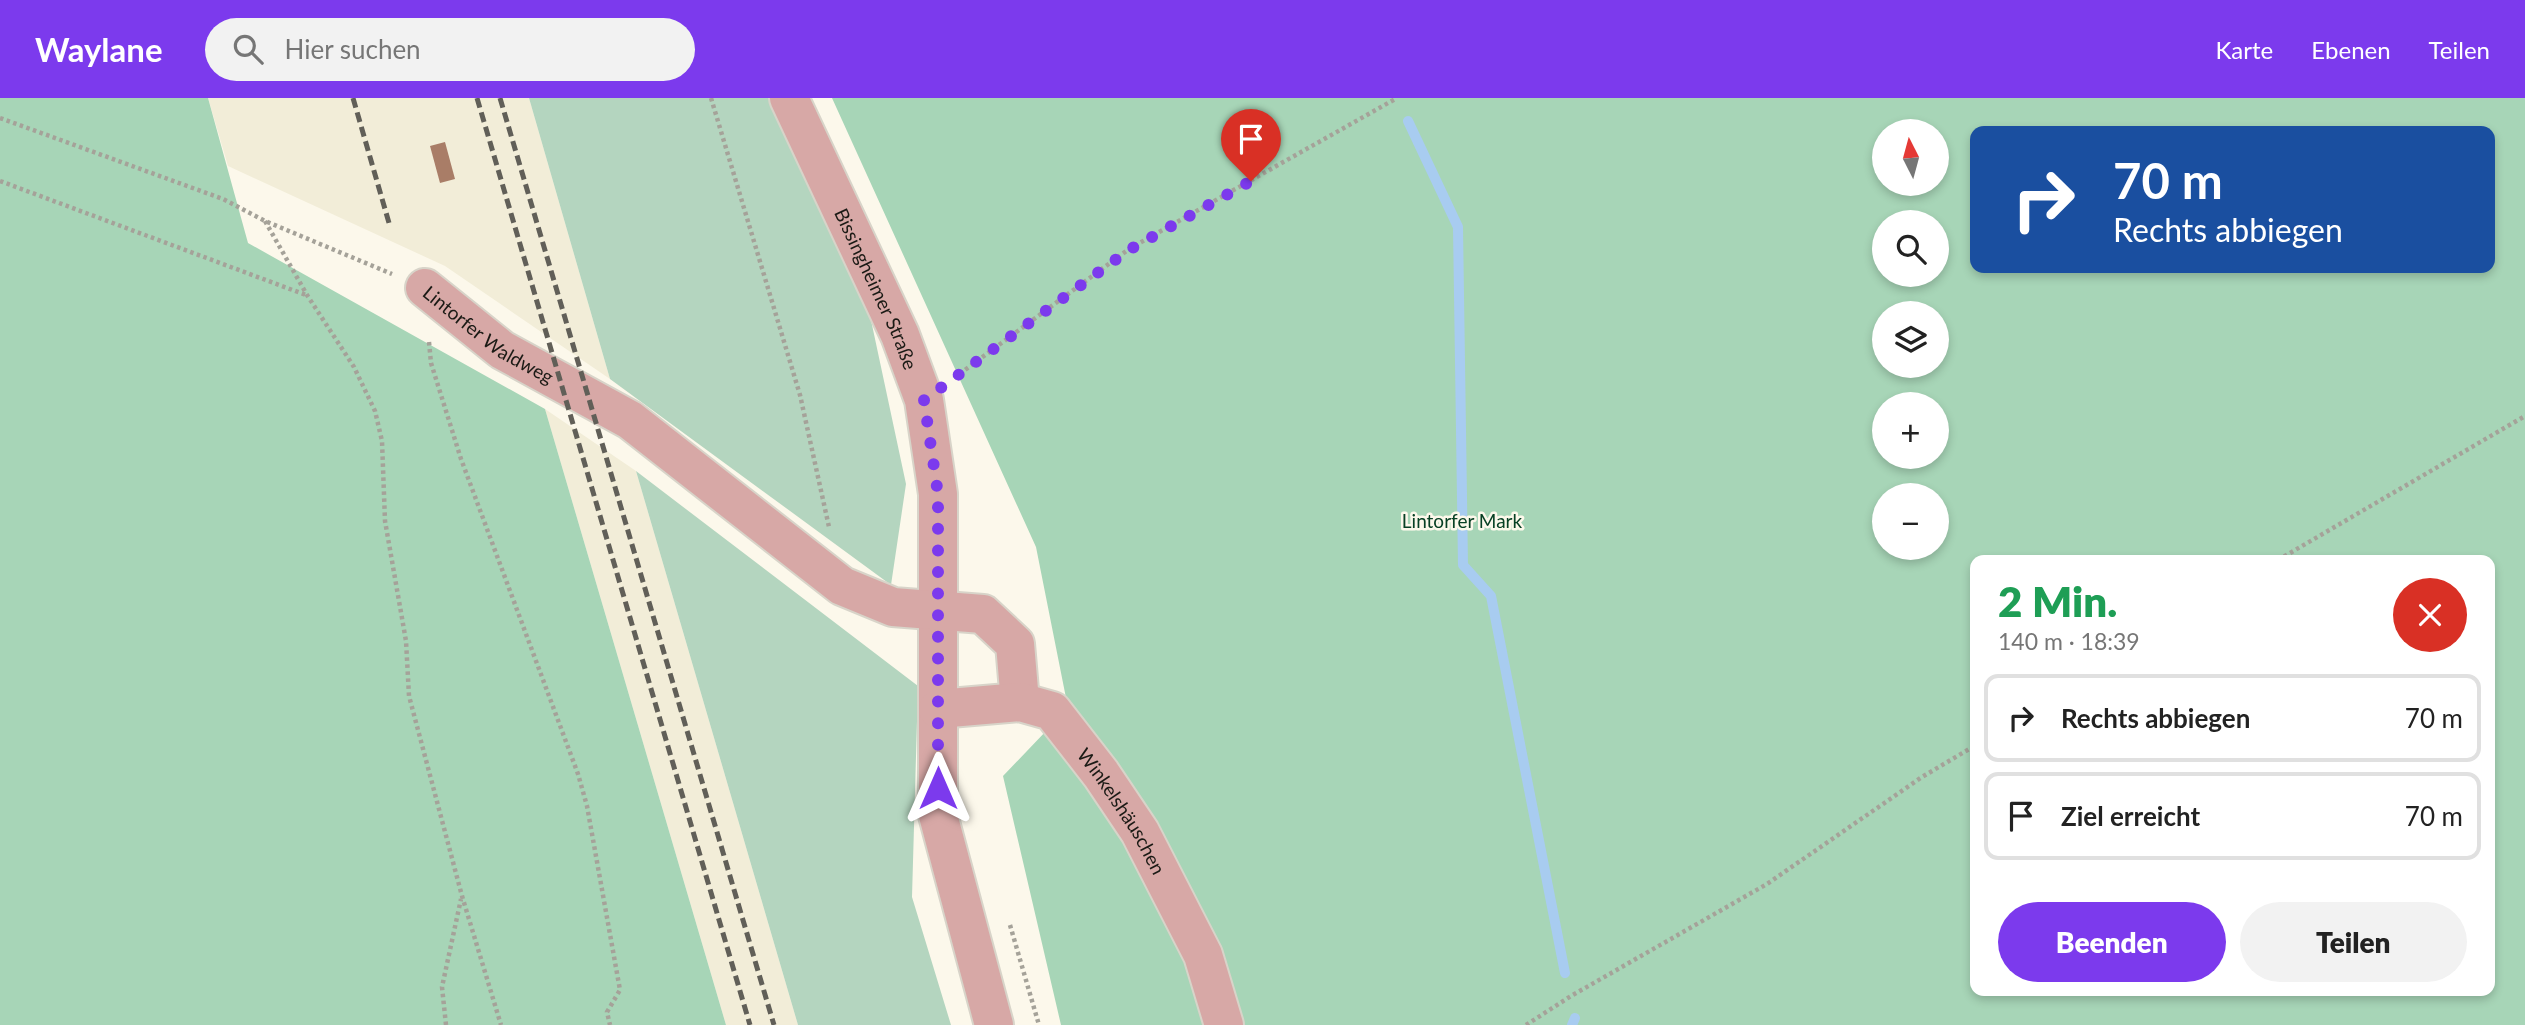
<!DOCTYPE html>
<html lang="de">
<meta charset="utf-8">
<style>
body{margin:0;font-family:Lato,sans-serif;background:#f2f2f2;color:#222;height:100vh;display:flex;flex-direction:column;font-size:26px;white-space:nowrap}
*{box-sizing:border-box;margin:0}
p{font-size:23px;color:#767676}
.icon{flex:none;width:38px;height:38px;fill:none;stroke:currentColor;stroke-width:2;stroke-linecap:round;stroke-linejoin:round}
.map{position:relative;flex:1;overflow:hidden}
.drawer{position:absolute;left:1970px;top:457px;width:525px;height:441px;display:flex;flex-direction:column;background:#fff;border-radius:14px;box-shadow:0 4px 10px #0003}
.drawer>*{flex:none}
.hud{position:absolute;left:1970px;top:28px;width:525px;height:147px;border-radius:14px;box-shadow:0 4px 10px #0003;background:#1a4fa0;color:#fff;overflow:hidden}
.needle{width:46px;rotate:354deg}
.controls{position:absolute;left:1872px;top:21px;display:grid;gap:14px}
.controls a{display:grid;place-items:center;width:77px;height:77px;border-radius:50%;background:#fff;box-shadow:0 4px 10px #0003;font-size:35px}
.pin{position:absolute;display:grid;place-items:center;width:60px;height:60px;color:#fff;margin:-72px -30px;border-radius:50% 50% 50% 0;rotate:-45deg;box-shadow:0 0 7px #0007}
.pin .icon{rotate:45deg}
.me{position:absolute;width:77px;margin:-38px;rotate:0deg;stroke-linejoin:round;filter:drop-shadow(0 0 5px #0008)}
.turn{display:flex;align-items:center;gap:24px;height:147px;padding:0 28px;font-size:32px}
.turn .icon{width:91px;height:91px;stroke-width:2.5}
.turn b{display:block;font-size:49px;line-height:60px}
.round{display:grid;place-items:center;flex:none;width:74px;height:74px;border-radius:37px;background:#f2f2f2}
.summary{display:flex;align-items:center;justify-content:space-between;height:119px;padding:0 28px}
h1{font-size:42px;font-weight:800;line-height:52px;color:#1e9e55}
.cta{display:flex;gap:14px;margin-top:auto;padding:14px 28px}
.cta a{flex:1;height:80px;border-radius:42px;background:#7c3aed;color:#fff;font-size:28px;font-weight:800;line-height:80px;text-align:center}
.cta a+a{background:#f2f2f2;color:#222}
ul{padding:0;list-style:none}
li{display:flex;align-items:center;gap:21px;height:88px;margin:0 14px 10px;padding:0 14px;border:4px solid #e0e0e0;border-radius:14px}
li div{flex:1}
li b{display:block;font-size:26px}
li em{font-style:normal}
header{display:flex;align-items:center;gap:42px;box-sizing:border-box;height:98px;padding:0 35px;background:#7c3aed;color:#fff}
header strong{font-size:33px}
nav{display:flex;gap:38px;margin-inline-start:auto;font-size:24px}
.search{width:490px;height:63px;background:#f2f2f2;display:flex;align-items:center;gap:18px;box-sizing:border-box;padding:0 24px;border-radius:38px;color:#767676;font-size:26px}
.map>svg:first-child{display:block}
.built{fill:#f2edd8}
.green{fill:#b4d5bf}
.forest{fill:#a7d5b7;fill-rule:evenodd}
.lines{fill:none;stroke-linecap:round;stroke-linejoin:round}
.stream{stroke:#a8ccf0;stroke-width:10}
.building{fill:#a97d67}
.minor-casing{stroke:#d8d4c9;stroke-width:42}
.path{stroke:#a5a299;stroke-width:4.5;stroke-dasharray:3.5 3.5;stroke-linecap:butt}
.minor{stroke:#d7a8a6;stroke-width:38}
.rail{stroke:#615f58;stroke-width:5;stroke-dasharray:10 5;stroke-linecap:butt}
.route{stroke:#7c3aed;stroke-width:12;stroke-dasharray:0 21.6}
.labels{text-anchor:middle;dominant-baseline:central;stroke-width:5;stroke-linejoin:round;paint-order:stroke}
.street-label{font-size:19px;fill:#1b1a15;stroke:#fcf8eb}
.park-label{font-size:19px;fill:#074024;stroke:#fcf8eb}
</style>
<header>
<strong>Waylane</strong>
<div class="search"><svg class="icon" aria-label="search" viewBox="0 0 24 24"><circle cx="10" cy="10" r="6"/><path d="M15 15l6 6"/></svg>Hier suchen</div>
<nav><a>Karte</a><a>Ebenen</a><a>Teilen</a></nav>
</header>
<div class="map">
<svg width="2525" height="927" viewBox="0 0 2525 927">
<rect width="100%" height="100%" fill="#fcf8eb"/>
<!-- built -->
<path class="built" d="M208 0H529L610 281 445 168 228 68Z
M545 311 636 373 798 927H726Z"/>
<!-- green -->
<path class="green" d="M529 0H770L862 180 906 386 891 487 610 281Z
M636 373 918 588 912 799 951 927H798Z"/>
<!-- forest -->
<path class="forest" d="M0 0H208L248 145 545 311 726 927H0Z
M832 0H2525V927H1061L1003 678 1068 610 1036 449ZM1885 33H1937V86H1885ZM1976 33H2490V170H1976ZM1885 124H1937V177H1885ZM1885 215H1937V268H1885ZM1885 306H1937V359H1885ZM1885 397H1937V450H1885ZM1976 462H2490V892H1976Z"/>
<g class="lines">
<!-- stream -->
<path class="stream" d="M1408 23 1458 129 1463 467 1491 498 1565 875
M1572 927 1575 920"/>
</g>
<!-- building -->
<path class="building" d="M445 44 455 81 440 85 430 48Z"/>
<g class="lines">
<!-- minor casing -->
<g class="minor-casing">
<g id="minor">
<path id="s1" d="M789 0 900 237 924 302 938 396V717L994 927"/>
<path id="s2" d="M425 190 502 252 630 322 842 488 893 509 983 516 1015 546 1020 604"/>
<path id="s3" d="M938 611 1020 604 1052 613 1101 676 1140 734 1203 857 1224 927"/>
</g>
</g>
<!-- path -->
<path class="path" d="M711 0 800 297 829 429
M0 20 223 101 265 123 392 176
M0 83 306 197
M265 123 307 197 354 269 375 313 382 343 385 423 406 543 409 598 462 798 501 927
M429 244 431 265 461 361 578 676 587 708 620 892 607 914 610 927
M954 280 1129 151 1397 0
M2278 462 2525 318
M1010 827 1039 927
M446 927 442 889 461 801
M1526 927 1571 898 1767 786 1922 679 1976 647"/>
<!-- minor -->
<use href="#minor" class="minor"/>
<!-- rail -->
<path class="rail" d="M353 0 389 125
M477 0 750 927
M500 0 774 927"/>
</g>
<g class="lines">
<!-- route -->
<path class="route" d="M938 690V396L924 302 1129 152 1251 83"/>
</g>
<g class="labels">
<!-- street labels -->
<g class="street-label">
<text stroke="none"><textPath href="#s1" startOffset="210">Bissingheimer Straße</textPath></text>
<text stroke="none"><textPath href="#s2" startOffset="79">Lintorfer Waldweg</textPath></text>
<text stroke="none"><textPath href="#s3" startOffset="238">Winkelshäuschen</textPath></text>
</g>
<!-- park labels -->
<g class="park-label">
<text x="1462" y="422">Lintorfer Mark</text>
</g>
</g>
</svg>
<div class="controls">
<a><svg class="needle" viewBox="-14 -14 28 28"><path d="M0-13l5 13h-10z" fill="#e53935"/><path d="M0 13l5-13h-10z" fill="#767676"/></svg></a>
<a><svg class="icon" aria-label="search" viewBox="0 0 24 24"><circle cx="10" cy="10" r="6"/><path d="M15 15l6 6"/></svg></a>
<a><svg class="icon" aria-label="layers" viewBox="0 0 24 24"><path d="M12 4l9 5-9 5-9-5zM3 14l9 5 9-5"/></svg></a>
<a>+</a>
<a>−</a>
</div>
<div class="pin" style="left:1251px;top:83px;background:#d93025"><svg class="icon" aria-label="arrive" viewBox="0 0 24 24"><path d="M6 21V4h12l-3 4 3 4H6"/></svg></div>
<svg class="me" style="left:938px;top:690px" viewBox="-20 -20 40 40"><path d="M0-17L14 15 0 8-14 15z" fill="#7c3aed" stroke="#fff" stroke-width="4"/></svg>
<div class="hud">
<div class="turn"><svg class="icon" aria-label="right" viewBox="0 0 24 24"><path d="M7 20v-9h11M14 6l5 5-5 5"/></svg><div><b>70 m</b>Rechts abbiegen</div></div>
</div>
<section class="drawer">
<div class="summary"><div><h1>2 Min.</h1><p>140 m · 18:39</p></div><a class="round" style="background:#d93025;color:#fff"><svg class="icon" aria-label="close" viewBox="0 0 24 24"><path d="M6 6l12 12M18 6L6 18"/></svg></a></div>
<ul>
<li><svg class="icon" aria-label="right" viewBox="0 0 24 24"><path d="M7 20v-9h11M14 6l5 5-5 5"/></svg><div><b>Rechts abbiegen</b></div><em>70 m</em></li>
<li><svg class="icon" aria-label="arrive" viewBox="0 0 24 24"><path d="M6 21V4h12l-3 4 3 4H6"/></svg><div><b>Ziel erreicht</b></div><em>70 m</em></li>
</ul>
<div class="cta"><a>Beenden</a><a>Teilen</a></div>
</section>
</div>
